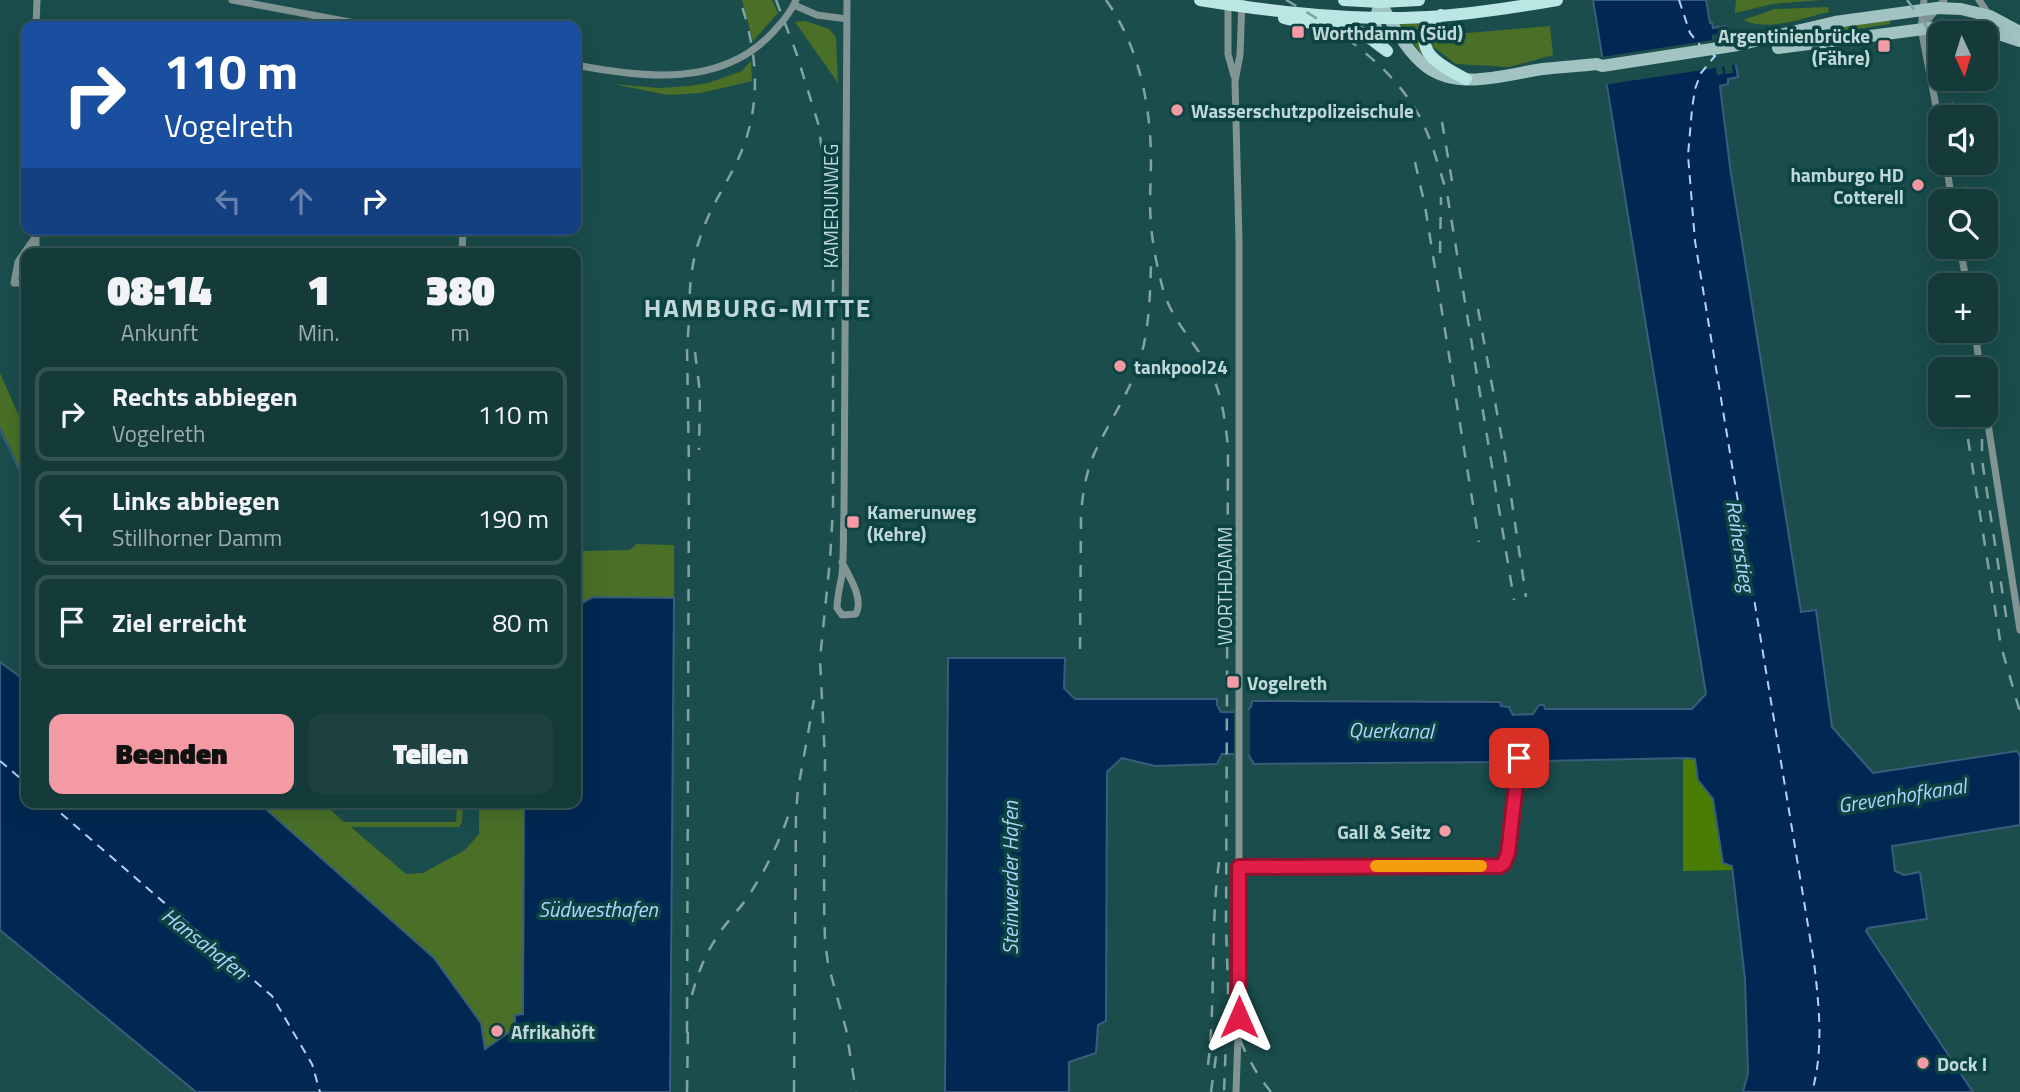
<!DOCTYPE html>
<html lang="de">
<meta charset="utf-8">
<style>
body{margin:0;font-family:"Titillium Web",sans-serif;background:#1d4141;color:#f1f3f6;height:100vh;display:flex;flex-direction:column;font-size:26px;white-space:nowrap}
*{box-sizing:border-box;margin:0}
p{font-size:23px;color:#9dadae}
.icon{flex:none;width:38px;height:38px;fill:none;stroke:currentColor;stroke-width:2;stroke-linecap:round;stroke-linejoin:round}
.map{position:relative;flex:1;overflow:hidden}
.sheet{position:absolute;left:21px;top:248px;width:560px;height:560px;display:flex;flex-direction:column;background:#143a39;border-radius:14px;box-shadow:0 7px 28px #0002,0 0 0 2px #335453}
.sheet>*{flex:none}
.top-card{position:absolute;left:21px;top:21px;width:560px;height:214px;border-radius:14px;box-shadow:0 7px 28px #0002,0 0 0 2px #335453;background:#1a4fa0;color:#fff;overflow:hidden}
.needle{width:46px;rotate:176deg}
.buttons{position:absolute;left:1928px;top:21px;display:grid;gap:14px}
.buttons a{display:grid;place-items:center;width:70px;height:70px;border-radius:14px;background:#143a39;box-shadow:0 7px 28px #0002,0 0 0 2px #335453;font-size:35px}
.pin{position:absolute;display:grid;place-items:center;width:60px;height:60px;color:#fff;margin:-30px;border-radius:14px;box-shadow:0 4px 10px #0006}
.me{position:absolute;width:77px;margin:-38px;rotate:0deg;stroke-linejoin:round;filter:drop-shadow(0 0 5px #0008)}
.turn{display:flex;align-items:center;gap:24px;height:147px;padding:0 28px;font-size:32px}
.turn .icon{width:91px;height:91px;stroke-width:2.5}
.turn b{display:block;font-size:49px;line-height:60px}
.lanes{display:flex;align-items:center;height:66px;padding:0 28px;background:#0003;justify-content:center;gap:35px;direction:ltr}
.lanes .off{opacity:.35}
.eta{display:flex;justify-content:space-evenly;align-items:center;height:119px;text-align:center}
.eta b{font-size:42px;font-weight:800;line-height:49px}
.primary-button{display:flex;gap:14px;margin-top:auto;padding:14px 28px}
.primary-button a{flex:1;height:80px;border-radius:14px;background:#f49aa4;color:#111;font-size:28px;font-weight:800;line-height:80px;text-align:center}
.primary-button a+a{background:#1d4141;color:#f1f3f6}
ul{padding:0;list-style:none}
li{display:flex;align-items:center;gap:21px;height:94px;margin:0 14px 10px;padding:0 14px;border:4px solid #335453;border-radius:14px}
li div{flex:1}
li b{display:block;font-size:26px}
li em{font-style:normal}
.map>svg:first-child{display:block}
.green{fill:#4a7028}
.forest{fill:#497d04}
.water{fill:#002852;stroke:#395d7a;stroke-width:2}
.pier{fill:#1a4d4c}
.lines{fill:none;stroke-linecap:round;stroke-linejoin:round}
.stream{stroke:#395d7a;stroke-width:2.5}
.ferry{stroke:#afd3fe;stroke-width:2;stroke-dasharray:9 7;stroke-linecap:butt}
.street{stroke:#809594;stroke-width:7}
.secondary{stroke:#a1c3c1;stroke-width:12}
.primary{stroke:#bae6e3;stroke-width:12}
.rail{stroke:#81a4a3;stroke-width:2.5;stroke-dasharray:12 12;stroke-linecap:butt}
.route-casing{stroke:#92132f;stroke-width:18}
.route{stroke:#e11d48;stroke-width:12}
.slow{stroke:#f59e0b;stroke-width:12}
.poi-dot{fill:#f49aa4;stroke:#0c4241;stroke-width:2.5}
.labels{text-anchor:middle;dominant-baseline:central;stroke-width:7;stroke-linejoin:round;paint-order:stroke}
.poi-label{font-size:19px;font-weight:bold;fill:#bfd8d7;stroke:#0c4241;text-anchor:start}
.street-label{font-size:19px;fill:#bfd8d7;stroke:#0c4241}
.water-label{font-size:21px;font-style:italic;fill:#afd3fe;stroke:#0c4241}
.district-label{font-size:26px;font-weight:bold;letter-spacing:2px;fill:#bfd8d7;stroke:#0c4241}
</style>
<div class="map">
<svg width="2020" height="1092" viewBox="0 0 2020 1092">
<rect width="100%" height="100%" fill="#1a4d4c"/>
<!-- green -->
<path class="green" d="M742 0H772L778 13 753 41Z
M1736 0H1821L1773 4 1735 13Z
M1828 7 1829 12C1802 18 1770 32 1743 20L1775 9Z
M1890 19V24L1819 35 1790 42 1785 40 1817 31Z
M805 21 829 29 836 37 838 83 795 22Z
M1426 23 1419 37 1424 56 1421 54 1400 24Z
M1446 24 1456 34 1550 26 1553 55 1509 67 1456 64 1432 46 1438 25Z
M751 61 752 81 701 93 668 95 613 84 659 88 689 86 708 83 742 71Z
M0 373 26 432V480L0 426Z
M636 544 674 545V598L593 597 576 606V554L581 551 630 550Z
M259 803H323L344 822H456L457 803H463L462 822 459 827H351L406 874 423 873 465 850 479 834V803H524L523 1014 514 1015 515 1028 484 1049 434 958Z"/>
<!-- forest -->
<path class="forest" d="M1689 758 1695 759 1696 771 1701 785 1713 798 1723 863 1732 865 1733 870 1683 871V759Z"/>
<!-- water -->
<path class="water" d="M1593 0H1706L1710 23H1712L1713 28 1725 26 1730 32 1738 77 1728 79V84L1720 86 1730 167 1801 612 1816 610 1832 727 1873 773 2017 751 2020 756V825L1892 846 1895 871 1904 875 1920 872 1927 919 1868 928 1866 931 1973 1092H1743L1748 1073 1745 979 1732 866 1723 863 1713 799 1698 780 1695 759 1688 758 1542 761 1539 752 1533 746 1514 748 1506 762 1254 764 1248 754H1222L1217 764 1155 766 1122 758 1107 772 1106 1021 1098 1025 1096 1053 1069 1062V1092H945L948 658H1065L1064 688 1075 699H1217V705L1221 712H1246L1251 707 1252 701H1258L1500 702 1501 706 1509 707 1513 715 1533 714 1539 705H1544L1545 709H1692L1706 694Z
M593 597 674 598 670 1092H196L0 930V662L26 681V803H259L434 958 481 1023 485 1049 515 1028V1015L523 1014 524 803H576V606Z"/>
<!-- pier -->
<path class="pier" d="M1717 34 1719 39 1735 37 1739 64 1732 65 1733 73 1725 74 1724 66 1722 67 1723 74 1717 75 1716 68 1603 85 1598 54 1601 57 1712 40V35Z
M1234 710H1250V755H1234Z"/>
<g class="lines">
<!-- stream -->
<path class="stream" d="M0 429 26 483"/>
<!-- ferry -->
<path class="ferry" d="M1679 0 1690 33 1700 45
M1713 55 1715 56 1701 73 1695 89 1692 109 1688 155 1695 241 1814 962C1819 1006 1824 1049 1812 1092
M0 761 26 783
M49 803 272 996 312 1064 320 1092"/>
<!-- street -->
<path class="street" d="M232 0 371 26
M1924 0 1921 28 1941 132
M1979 0 1989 15
M1228 1V54L1234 76
M794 5 817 15 847 19
M36 26 37 0
M1921 28 1944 0
M576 65C643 78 723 88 774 31 783 21 791 12 796 0
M1946 163 1952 201
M1960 247 1967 285
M36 254V229
M462 254 463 229
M26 283H14L18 262 36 236
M1975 331 1980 369
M1986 411 2020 630
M842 562C849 577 864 598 856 614L842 615 837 608C837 597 840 586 842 575 844 555 843 534 844 514L847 0
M1239 867 1501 866 1504 863 1508 853 1519 748
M1236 1092 1239 1009V242L1235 81 1240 55 1242 0"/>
<!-- secondary -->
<path class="secondary" d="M1380 2C1393 24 1406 52 1427 67 1460 91 1507 74 1543 69 1561 67 1579 66 1597 64L1602 66 1738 45 1835 22 1937 8 1961 9 1990 16 2020 32
M1378 9C1374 25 1374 34 1384 48
M1778 48 1939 27C1968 26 1993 31 2020 41"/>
<!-- primary -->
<path class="primary" d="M1200 0C1267 11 1335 19 1403 18 1454 17 1506 9 1557 0
M1344 0 1380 2 1419 0
M1441 15C1405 46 1436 64 1466 79
M1284 18C1308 25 1338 22 1360 32 1370 37 1378 45 1387 51"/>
<!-- rail -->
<path class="rail" d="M776 0 796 52 818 123 833 224V509L830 560 820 659 825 759 824 901 825 941 828 964 846 1029 856 1092
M1106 0C1138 45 1150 101 1151 156 1151 179 1149 202 1151 225 1153 248 1158 271 1164 293 1172 318 1191 339 1205 361 1221 388 1225 417 1228 448L1226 925 1228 988 1224 1092
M1286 0C1338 30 1394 66 1422 121 1433 144 1439 169 1447 193L1514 600
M1907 0 1925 24 1941 56
M1948 79 1955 117
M1442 122 1453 187
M1415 162 1425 206 1479 542
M1962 163 1968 201
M1976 247 1981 285
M1440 253 1441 197
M1478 309 1505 456 1526 597
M691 318C686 276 697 236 717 199 728 179 740 159 747 136 761 90 755 45 740 0
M1985 331V369
M695 352 700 393 699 450
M1982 415V460L2007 622
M1968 439 2001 646 2020 712
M1080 649 1081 517C1082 497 1085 478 1092 459 1105 428 1124 402 1136 371 1149 338 1150 299 1151 264
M692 995C697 976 704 957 715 940 723 926 735 914 745 901 765 872 780 841 791 808
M1233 1018C1240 1045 1253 1070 1271 1092
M687 1033 689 467 687 348 690 308
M1208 1065C1216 998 1210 929 1219 862
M687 1092 688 1026
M794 1092 796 812 798 789 814 700
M1211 1092 1216 1056"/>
</g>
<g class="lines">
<!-- route casing -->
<g class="route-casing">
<path id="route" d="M1239 1017V867L1500 866 1504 863 1508 853 1519 758"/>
</g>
<!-- route -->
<use href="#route" class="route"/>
<!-- slow -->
<path class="slow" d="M1376 866H1481"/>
</g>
<!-- markers -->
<g class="poi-dot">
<rect x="1291" y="25" width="14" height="14" rx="3.5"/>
<rect x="1877" y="39" width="14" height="14" rx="3.5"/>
<circle cx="1177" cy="110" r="7"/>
<circle cx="1918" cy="185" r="7"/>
<circle cx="1120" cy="366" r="7"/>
<rect x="846" y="515" width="14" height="14" rx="3.5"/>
<rect x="1226" y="675" width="14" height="14" rx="3.5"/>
<circle cx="1445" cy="831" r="7"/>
<circle cx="497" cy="1031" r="7"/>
<circle cx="1923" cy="1063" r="7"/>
</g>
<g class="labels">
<!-- poi labels -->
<g class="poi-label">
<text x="1312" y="32">Worthdamm (Süd)</text>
<text x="1870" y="35" text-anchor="end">Argentinienbrücke<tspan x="1870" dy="22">(Fähre)</tspan></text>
<text x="1191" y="110">Wasserschutzpolizeischule</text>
<text x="1904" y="174" text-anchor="end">hamburgo HD<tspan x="1904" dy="22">Cotterell</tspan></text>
<text x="1134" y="366">tankpool24</text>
<text x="867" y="511">Kamerunweg<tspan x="867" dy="22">(Kehre)</tspan></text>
<text x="1247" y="682">Vogelreth</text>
<text x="1431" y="831" text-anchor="end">Gall &amp; Seitz</text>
<text x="511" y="1031">Afrikahöft</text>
<text x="1937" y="1063">Dock I</text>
</g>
<!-- street labels -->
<g class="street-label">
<text transform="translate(830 206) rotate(-90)">KAMERUNWEG</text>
<text transform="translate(1224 586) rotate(-90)">WORTHDAMM</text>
</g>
<!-- water labels -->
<g class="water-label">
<text transform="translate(1741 546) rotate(81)">Reiherstieg</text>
<text transform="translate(1391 730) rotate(1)">Querkanal</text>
<text transform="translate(1902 795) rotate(-9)">Grevenhofkanal</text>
<text transform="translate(1010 878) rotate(-90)">Steinwerder Hafen</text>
<text x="598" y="909">Südwesthafen</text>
<text transform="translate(205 943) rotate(38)">Hansahafen</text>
</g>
<!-- district labels -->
<g class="district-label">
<text x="758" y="307">HAMBURG-MITTE</text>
</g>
</g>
</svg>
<div class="buttons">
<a><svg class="needle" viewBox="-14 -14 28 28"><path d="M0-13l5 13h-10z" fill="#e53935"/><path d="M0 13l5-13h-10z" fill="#9dadae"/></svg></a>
<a><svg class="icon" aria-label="sound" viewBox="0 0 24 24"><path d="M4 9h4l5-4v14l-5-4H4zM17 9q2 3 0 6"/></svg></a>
<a><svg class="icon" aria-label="search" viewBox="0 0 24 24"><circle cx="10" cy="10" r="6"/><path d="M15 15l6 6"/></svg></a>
<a>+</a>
<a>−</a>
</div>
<div class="pin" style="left:1519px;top:758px;background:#d93025"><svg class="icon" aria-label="arrive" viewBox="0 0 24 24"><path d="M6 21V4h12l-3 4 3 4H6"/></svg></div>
<svg class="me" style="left:1239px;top:1017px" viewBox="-20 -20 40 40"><path d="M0-17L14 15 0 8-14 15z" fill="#e11d48" stroke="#fff" stroke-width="4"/></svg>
<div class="top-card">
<div class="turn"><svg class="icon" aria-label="right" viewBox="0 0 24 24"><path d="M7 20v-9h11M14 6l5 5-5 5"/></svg><div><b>110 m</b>Vogelreth</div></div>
<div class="lanes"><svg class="icon off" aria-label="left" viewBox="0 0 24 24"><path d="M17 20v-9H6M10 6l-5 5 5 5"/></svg><svg class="icon off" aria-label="ahead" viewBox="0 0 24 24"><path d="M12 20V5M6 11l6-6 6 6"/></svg><svg class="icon" aria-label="right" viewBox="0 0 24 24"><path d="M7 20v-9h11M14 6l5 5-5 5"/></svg></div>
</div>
<section class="sheet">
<div class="eta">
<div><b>08:14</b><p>Ankunft</p></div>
<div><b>1</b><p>Min.</p></div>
<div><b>380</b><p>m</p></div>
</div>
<ul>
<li><svg class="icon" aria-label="right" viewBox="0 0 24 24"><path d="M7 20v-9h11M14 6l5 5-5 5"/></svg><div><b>Rechts abbiegen</b><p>Vogelreth</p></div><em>110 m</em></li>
<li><svg class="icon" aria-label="left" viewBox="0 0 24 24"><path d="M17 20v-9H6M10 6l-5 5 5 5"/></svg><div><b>Links abbiegen</b><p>Stillhorner Damm</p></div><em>190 m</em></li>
<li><svg class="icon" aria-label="arrive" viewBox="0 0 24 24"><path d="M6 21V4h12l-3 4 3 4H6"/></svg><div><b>Ziel erreicht</b></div><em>80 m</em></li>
</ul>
<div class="primary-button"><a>Beenden</a><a>Teilen</a></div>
</section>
</div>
